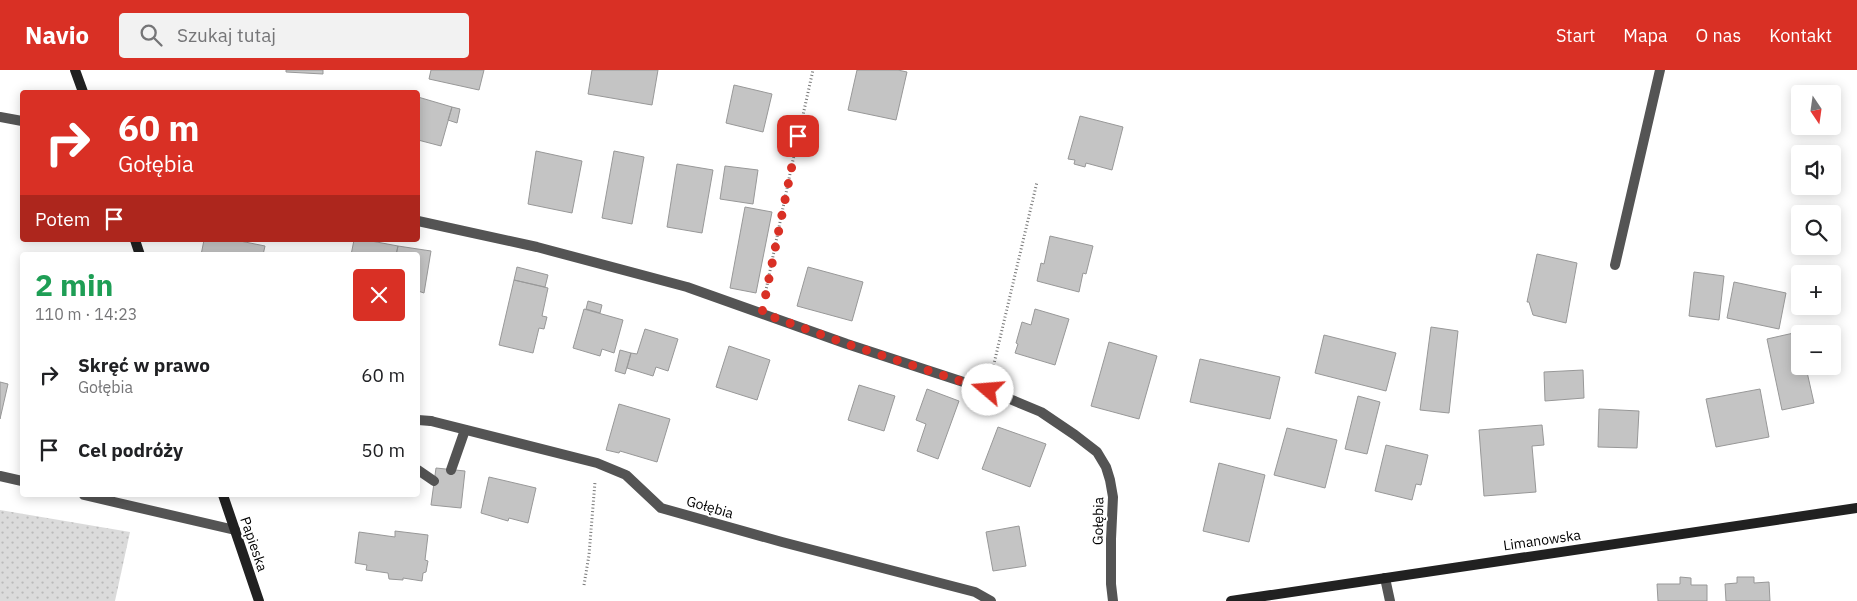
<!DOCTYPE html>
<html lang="pl">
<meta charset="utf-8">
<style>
body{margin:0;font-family:"IBM Plex Sans",sans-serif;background:#f2f2f2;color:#202124;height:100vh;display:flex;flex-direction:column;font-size:19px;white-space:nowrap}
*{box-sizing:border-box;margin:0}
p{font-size:16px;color:#757577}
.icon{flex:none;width:28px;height:28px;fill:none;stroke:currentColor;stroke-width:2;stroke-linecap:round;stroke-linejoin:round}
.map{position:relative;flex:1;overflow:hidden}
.sheet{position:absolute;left:20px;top:182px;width:400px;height:245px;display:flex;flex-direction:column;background:#fff;border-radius:5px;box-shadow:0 2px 12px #0003}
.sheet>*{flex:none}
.banner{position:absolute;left:20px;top:20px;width:400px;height:152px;border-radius:5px;box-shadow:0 2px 12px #0003;background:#d93025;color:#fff;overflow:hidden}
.needle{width:32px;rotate:167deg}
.buttons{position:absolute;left:1791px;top:15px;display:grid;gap:10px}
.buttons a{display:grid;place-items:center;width:50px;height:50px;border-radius:5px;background:#fff;box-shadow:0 2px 12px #0003;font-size:25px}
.pin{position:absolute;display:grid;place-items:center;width:42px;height:42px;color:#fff;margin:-21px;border-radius:10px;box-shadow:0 2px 8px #0006}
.me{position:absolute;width:55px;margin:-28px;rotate:288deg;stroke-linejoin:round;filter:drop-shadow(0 0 4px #0008)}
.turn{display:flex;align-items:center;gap:18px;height:105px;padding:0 15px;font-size:22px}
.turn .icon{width:65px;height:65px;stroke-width:2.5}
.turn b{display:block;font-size:35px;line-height:42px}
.then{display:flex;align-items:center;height:48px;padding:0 15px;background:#0003;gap:10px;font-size:19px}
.round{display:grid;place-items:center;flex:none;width:52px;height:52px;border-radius:5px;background:#f2f2f2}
.headline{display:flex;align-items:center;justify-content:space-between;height:85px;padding:0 15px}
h1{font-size:30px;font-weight:700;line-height:38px;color:#1e9e55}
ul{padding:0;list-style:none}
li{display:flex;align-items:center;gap:15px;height:75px;padding:0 15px}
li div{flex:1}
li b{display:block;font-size:19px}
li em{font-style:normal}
header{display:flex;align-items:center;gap:30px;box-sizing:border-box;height:70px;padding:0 25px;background:#d93025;color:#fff}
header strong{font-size:24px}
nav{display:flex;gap:28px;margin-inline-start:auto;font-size:18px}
.search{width:350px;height:45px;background:#f2f2f2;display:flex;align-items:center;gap:12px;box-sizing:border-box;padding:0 18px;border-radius:5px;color:#757577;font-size:19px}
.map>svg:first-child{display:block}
.grass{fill:url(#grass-dots)}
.building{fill:#c4c4c4;stroke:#989898}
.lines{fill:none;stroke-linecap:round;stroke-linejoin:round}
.path{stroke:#767676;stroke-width:3;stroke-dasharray:1 2.5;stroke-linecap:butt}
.lane{stroke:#545454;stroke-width:10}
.street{stroke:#545454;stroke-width:10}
.secondary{stroke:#212121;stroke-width:10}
.route{stroke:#d93025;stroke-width:9;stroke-dasharray:0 16.2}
.labels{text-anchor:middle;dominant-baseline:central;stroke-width:4;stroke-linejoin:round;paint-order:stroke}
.street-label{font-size:14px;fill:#000;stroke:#fff}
</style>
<header>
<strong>Navio</strong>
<div class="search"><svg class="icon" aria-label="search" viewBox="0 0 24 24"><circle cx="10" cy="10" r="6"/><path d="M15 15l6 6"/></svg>Szukaj tutaj</div>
<nav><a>Start</a><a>Mapa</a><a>O nas</a><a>Kontakt</a></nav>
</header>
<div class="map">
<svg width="1857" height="531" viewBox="0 0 1857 531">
<defs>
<pattern id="grass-dots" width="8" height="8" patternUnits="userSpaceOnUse" patternTransform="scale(1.25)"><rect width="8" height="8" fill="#dbdbdb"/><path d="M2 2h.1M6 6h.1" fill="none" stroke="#bababa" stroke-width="1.8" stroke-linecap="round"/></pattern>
</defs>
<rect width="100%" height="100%" fill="#fff"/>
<!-- grass -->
<path class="grass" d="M0 440 130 462 115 531H0Z"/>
<!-- building -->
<path class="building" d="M286 0H323V4L286 2Z
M431 0H484L479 20 429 9Z
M592 0H658L652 35 588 24Z
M857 0H898L907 2 896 50 848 40Z
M734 15 772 24 763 62 726 53Z
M418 27 452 37 441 76 418 70Z
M452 37 460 39 457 53 448 50Z
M1080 46 1123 57 1112 100 1086 93 1085 97 1074 94 1075 90 1068 89Z
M536 81 582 91 572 143 528 134Z
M614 81 644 87 632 154 602 148Z
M677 94 713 100 702 163 667 157Z
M725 96 758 100 753 134 720 129Z
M745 137 772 142 756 223 730 218Z
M1050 166 1093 176 1086 204 1083 203 1079 222 1037 211 1041 193 1044 194Z
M204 170H235L265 176 263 185H201Z
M354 170H366L398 176 396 185H351Z
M398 176 431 181 424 223 418 221V185H396Z
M1537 184 1577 193 1566 253 1533 245 1529 232H1527Z
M517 197 548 205 545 217 514 210Z
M808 197 863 212 852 251 797 236Z
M1694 202 1724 206 1719 250 1689 246Z
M514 210 548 218 542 246 547 247 544 259 539 258 533 283 499 275Z
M1734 212 1786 223 1779 259 1727 248Z
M588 231 602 235 600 243 586 239Z
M584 239 623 250 614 283 602 279 600 286 573 278Z
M1035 239 1069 249 1055 295 1015 283 1018 274 1016 273 1022 252 1031 255Z
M1431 257 1458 261 1449 343 1420 340Z
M645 259 678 269 668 301 656 297 653 306 627 298 631 283 637 284Z
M1807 260 1808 264H1800V296H1815V300L1807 302 1814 333 1782 340 1767 269Z
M1324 265 1396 283 1386 321 1315 303Z
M1109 272 1157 286 1139 349 1091 336Z
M729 276 770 290 757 330 716 317Z
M620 280 631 283 625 304 615 301Z
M1200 289 1280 307 1270 349 1190 332Z
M1583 300 1584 328 1545 331 1544 302Z
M0 312 8 314 0 349Z
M859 315 895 326 884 361 848 350Z
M927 319 959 331 938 389 917 381 926 354 916 350Z
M1760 319 1769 367 1716 377 1706 329Z
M1358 326 1380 332 1367 384 1345 379Z
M619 334 670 349 657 392 620 381 619 383 606 380Z
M1599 339 1639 341 1637 378 1598 377Z
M1542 355 1544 375 1532 376 1536 422 1484 426 1479 360Z
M998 357 1046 374 1030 417 982 399Z
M1287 358 1337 370 1325 418 1274 405Z
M1386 375 1428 385 1421 415 1416 414 1412 430 1375 421Z
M1219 393 1265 405 1249 472 1203 461Z
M436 398 465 401 461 438 431 435Z
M489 407 536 418 528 453 509 448 508 451 481 443Z
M1019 456 1026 496 993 501 986 462Z
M395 461 428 465 425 490 428 491 426 502 423 503 422 511 403 508V510L389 509 388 503 366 500 367 495 355 493 359 462 395 467Z
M1680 507 1691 508V515H1707V531H1658L1657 514H1680Z
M1737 507H1754V513L1769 512 1770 531H1726L1725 514 1737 513Z"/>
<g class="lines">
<!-- path -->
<path class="path" d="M765 225 791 99 813 0
M992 302 1037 112
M584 515 589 485 595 412"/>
<!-- lane -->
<path class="lane" d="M1615 195 1660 0
M431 351 597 393 626 405 661 438 782 472 975 522 991 531"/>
<!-- street -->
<path class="street" d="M0 47 22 51
M418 151 537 177 687 217 847 274 988 320 1041 342 1075 365 1097 382 1106 397 1110 410 1113 427 1111 469V514L1113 531
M418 350 431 351
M418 400 434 411
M451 400 465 360
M0 406 22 411
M84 425 235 460
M1385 508 1390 531"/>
<!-- secondary -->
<path class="secondary" d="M75 0 83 22
M135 170 140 185
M223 425 259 531
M1231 531 1857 438"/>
</g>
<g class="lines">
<!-- route -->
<path class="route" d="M798 66 762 243 847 274 988 320"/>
</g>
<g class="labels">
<!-- street labels -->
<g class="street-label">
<text transform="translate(710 437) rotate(16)">Gołębia</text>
<text transform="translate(1098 451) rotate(-89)">Gołębia</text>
<text transform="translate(1542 470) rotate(-8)">Limanowska</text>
<text transform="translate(254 474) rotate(71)">Papieska</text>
</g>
</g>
</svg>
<div class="buttons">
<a><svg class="needle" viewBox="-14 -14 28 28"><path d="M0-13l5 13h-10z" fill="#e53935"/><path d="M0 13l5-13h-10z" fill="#757577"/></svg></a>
<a><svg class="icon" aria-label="sound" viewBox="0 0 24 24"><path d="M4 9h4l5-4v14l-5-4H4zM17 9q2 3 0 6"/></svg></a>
<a><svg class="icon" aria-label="search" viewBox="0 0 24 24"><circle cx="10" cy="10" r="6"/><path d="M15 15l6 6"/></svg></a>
<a>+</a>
<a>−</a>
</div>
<div class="pin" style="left:798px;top:66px;background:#d93025"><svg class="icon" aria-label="arrive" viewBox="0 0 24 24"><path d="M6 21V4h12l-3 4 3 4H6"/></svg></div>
<svg class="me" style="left:988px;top:320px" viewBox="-20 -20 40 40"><circle r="19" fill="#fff"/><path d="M0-13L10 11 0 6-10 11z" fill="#d93025"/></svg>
<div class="banner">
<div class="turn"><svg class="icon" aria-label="right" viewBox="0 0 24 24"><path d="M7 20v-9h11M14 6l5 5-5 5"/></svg><div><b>60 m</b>Gołębia</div></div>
<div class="then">Potem<svg class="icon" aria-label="arrive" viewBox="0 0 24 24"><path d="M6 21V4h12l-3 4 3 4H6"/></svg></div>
</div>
<section class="sheet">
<div class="headline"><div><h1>2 min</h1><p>110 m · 14:23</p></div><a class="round" style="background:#d93025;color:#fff"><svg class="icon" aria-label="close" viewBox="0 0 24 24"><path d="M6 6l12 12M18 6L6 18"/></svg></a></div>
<ul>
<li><svg class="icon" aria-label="right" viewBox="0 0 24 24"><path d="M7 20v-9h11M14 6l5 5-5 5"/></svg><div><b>Skręć w prawo</b><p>Gołębia</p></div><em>60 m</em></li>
<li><svg class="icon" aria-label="arrive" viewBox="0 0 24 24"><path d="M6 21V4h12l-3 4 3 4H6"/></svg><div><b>Cel podróży</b></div><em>50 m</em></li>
</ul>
</section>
</div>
